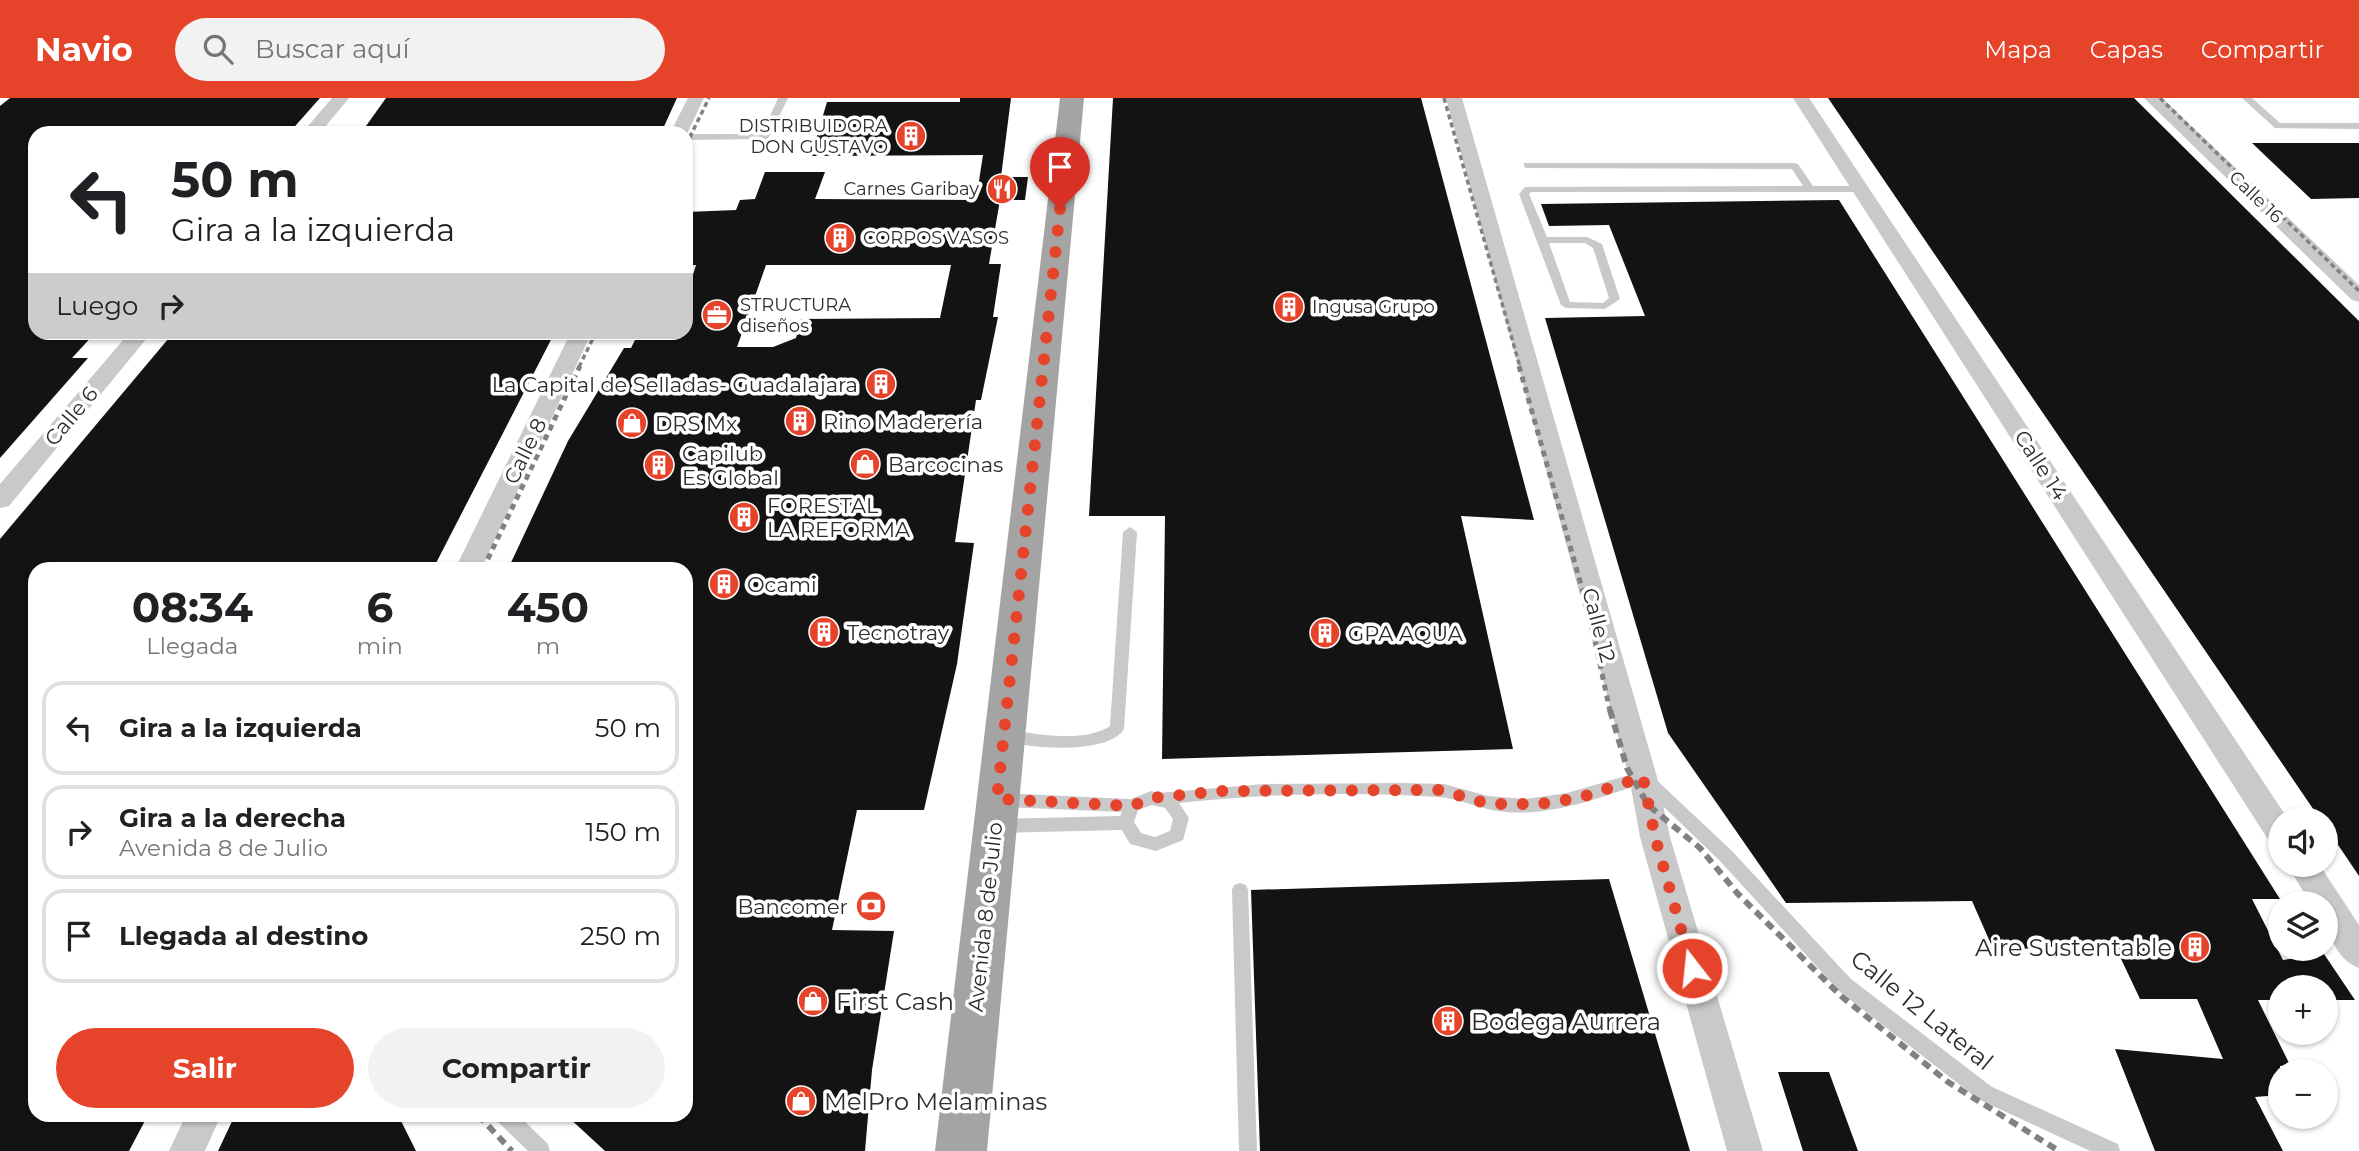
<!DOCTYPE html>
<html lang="es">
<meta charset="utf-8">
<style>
body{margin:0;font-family:Montserrat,sans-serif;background:#f2f2f2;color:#202124;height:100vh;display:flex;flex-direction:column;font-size:26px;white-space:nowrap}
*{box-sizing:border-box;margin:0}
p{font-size:23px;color:#757577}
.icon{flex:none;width:38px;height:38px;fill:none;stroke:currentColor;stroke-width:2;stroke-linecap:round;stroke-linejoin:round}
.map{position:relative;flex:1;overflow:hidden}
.panel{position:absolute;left:28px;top:464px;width:665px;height:560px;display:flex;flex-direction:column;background:#fff;border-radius:21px;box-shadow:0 2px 5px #0004}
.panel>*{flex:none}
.banner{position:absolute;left:28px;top:28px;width:665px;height:214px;border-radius:21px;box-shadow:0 2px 5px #0004;background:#fff;color:#202124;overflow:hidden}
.tools{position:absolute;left:2268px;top:709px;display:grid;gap:14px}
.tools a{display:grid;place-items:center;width:70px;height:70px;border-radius:50%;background:#fff;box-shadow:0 2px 5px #0004;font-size:35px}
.pin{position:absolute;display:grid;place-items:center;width:60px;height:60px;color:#fff;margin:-72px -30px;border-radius:50% 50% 50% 0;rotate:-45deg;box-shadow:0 0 7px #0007}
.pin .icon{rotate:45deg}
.me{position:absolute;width:77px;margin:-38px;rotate:344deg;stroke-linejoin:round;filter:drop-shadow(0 0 5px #0008)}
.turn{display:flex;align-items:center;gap:24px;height:147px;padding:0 28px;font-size:32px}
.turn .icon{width:91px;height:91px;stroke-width:2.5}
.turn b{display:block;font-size:49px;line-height:60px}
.then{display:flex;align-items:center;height:66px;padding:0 28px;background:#0003;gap:14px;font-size:26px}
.eta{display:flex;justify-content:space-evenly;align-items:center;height:119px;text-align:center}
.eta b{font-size:42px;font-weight:700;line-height:49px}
.button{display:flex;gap:14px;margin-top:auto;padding:14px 28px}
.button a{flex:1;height:80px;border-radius:42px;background:#e6432b;color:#fff;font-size:28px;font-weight:700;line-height:80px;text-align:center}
.button a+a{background:#f2f2f2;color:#202124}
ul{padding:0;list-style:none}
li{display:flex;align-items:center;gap:21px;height:94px;margin:0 14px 10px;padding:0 14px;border:4px solid #e0e0e0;border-radius:21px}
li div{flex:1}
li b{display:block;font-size:26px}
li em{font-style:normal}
header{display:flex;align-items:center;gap:42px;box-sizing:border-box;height:98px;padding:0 35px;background:#e6432b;color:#fff}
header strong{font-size:33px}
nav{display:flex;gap:38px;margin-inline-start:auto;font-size:24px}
.search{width:490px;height:63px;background:#f2f2f2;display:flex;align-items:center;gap:18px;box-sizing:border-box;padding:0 24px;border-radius:38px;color:#757577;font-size:26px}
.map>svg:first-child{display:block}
.building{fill:#131313;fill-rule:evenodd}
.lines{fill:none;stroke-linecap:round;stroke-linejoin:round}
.service{fill:#c9c9c9;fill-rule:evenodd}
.minor{fill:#c9c9c9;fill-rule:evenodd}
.primary{fill:#a4a4a4;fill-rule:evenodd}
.rail-far2{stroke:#818181;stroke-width:3.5;stroke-dasharray:5 3.5;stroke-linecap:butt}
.rail-far1{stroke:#818181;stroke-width:5;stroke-dasharray:6 5;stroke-linecap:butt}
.rail{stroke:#818181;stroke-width:6;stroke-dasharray:9 6;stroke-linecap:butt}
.route{stroke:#e6432b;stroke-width:12;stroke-dasharray:0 21.6}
.labels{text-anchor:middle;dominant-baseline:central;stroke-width:7;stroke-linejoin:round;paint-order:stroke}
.far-poi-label{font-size:18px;fill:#2c2c2c;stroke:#fff;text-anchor:start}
.far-street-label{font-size:18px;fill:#2c2c2c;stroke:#fff}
.poi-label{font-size:21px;fill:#2c2c2c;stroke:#fff;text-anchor:start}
.street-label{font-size:21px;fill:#2c2c2c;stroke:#fff}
.near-poi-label{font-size:24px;fill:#2c2c2c;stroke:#fff;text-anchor:start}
.near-street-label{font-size:24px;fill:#2c2c2c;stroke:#fff}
</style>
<header>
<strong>Navio</strong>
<div class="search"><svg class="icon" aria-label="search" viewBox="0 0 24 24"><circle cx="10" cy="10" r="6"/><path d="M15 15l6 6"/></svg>Buscar aquí</div>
<nav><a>Mapa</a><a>Capas</a><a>Compartir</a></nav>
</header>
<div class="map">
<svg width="2359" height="1053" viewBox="0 0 2359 1053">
<rect width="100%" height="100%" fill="#fff"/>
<!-- building -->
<path class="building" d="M10 0H320L289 35H35V234H96L72 260H88L0 360V8Z
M386 0H677L661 35H361Z
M960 0H1011L1001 79H1028L1025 102H1000L989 166H1001L993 219H998L981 302H976L955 444 974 445 957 566 924 712H857L832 832 894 833 872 972 865 1053H605L566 1017H686V471H508L568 343 624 250H631L639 234H686V200L696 167H686V114L736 112 740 102 755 101 765 74H825L815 101 976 102 983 57 811 58 827 4H960ZM766 167H951L940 220 801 221 796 240 773 249H737Z
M1113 0H1421L1534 422 1461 418 1513 651 1162 661 1165 418H1089Z
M1828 0H2134L2359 223V778L2326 729V721H2320Z
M2252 45H2359V100L2311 101Z
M1839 102 2280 801H2252L2283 862 2324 856 2355 902H2326V889H2280V902H2258L2290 967 2280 968V997L2255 999 2283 1053H2155L2115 951 2223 961 2197 901H2140L2113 844 1994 853 1972 803 1786 805 1668 635 1545 220 1645 218 1609 127 1549 128 1541 106Z
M174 234H555L433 471H35V1017H148L129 1053H0V441Z
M1609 781 1690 1053H1260L1251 792Z
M1778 974H1829L1858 1053H1803Z
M235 1017H398L416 1053H218Z"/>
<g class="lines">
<!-- service -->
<path class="service" d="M778 0H788L768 41 686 42V36H762Z
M2242 0H2252L2280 25H2359V31L2275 30Z
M1524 65H1795L1798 66 1813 88H1860L1865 91 1860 94H1531L1529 96 1547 139H1587L1602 146 1620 201 1605 211 1566 210 1561 207 1519 96 1525 89 1803 88 1792 71 1527 70 1524 69ZM1549 145H1585L1593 150 1609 200 1603 205 1570 204Z
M1130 429 1137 434 1124 631C1109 657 1026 651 1001 642L998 638 1001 634 1006 632C1037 635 1082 646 1110 628L1123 434Z
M1643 673 1648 674 1732 753 1851 881 1992 989 2118 1046 2120 1053H2090L1978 1001 1839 893 1720 763 1640 686C1598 701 1550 718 1505 714 1481 712 1460 700 1437 699 1352 693 1264 696 1179 705L1189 720 1183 742 1156 753 1130 746 1122 732 998 735 992 733 990 728 992 723 998 721 1120 718 1122 714 1002 709 996 707 994 702 996 697 1002 695 1131 701 1151 693 1158 695 1264 686 1402 685 1444 686 1488 698 1526 701 1567 695ZM1152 707 1165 710 1173 721 1170 733 1155 739 1141 735 1134 724 1138 712Z
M1240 785 1246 787 1248 792 1257 1053H1239L1232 792 1234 787Z
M496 1017H518L548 1046 550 1053H528L498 1024Z"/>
<!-- minor -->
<path class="minor" d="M332 0H349L320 35H302Z
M688 0H704L686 38V35H670Z
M1446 0H1462L1657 679 1670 739 1763 1053H1727L1640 739 1629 679Z
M1793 0H1809L2288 721H2280V747L2269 743Z
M2144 0H2162L2359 187V204L2352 202Z
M130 234H152L9 408 0 410V386Z
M571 234H592L481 471H455Z
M2287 766H2319L2359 827V870C2333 860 2326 830 2326 805H2310Z
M186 1017H221L205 1053H169Z"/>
<!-- primary -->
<path class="primary" d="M1060 0H1084L987 1053H935Z"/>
<!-- rail-far2 -->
<path class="rail-far2" d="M1444 0 1520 269
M2160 0 2359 193
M686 47 709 0
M579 269 596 234"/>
<!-- rail-far1 -->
<path class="rail-far1" d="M1519 268 1589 515 1610 613
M483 471 580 268"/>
<!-- rail -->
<path class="rail" d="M1610 612 1627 670 1648 707 1700 750 1738 796 1841 898 1948 984 2059 1053
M478 1017 512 1053"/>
</g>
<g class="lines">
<!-- route -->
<path class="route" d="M1060 111 997 701 1132 708 1151 700 1220 693 1440 692 1489 706H1539L1579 700 1643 679 1655 739 1692 870"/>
</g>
<!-- icons -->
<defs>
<g id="building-disc" transform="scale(1.575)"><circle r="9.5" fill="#e6432b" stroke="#fff"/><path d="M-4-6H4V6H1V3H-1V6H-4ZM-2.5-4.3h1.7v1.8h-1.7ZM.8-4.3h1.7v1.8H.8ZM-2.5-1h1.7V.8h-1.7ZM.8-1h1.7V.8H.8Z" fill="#fff"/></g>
<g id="restaurant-disc" transform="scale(1.575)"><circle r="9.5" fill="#e6432b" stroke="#fff"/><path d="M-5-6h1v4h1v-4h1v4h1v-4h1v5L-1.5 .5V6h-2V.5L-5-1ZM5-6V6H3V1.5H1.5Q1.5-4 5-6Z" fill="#fff"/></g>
<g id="office-disc" transform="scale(1.575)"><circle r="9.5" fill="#e6432b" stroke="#fff"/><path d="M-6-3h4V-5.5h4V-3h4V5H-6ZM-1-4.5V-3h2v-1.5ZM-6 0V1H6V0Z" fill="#fff"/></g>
<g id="shop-disc" transform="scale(1.575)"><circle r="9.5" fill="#e6432b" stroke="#fff"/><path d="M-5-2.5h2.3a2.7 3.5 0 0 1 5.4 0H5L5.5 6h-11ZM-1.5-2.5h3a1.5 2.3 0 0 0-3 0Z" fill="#fff"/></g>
<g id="bank-disc" transform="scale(1.575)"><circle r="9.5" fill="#e6432b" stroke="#fff"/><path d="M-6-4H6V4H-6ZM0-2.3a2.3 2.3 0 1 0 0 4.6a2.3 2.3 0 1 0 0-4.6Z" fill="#fff"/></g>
</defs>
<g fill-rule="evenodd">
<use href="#building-disc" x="911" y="38"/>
<use href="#restaurant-disc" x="1002" y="91"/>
<use href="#building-disc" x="840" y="140"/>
<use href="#building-disc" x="1289" y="209"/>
<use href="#office-disc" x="717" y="217"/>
<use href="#building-disc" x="881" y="286"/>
<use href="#building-disc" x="800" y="323"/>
<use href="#shop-disc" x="632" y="325"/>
<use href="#shop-disc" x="865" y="366"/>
<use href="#building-disc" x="659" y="367"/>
<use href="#building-disc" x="744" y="419"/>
<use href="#building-disc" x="724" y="486"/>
<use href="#building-disc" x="824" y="534"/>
<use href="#building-disc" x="1325" y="535"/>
<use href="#bank-disc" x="871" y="808"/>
<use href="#building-disc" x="2195" y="849"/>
<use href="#shop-disc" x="813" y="903"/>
<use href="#building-disc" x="1448" y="923"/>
<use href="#shop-disc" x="801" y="1003"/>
</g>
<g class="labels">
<!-- far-poi labels -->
<g class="far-poi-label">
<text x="888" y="28" text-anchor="end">DISTRIBUIDORA<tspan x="888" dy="21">DON GUSTAVO</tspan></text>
<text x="979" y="91" text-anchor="end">Carnes Garibay</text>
<text x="863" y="140">CORPOS VASOS</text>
<text x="740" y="207">STRUCTURA<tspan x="740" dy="21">diseños</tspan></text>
<text x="1312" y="209">Ingusa Grupo</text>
</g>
<!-- far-street labels -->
<g class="far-street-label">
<text transform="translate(2256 99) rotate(44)">Calle 16</text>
</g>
<!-- poi labels -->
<g class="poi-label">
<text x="858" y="286" text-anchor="end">La Capital de Selladas- Guadalajara</text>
<text x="823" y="323">Rino Maderería</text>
<text x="655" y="325">DRS Mx</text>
<text x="682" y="355">Capilub<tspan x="682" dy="24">Es Global</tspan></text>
<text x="888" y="366">Barcocinas</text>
<text x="767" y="407">FORESTAL<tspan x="767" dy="24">LA REFORMA</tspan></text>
<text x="747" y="486">Ocami</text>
<text x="847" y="534">Tecnotray</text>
<text x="1348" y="535">GPA AQUA</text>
<text x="848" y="808" text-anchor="end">Bancomer</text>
</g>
<!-- street labels -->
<g class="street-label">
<text transform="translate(71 318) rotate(-50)">Calle 6</text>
<text transform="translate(525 353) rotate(-64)">Calle 8</text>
<text transform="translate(2041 367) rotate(57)">Calle 14</text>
<text transform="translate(1599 527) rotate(75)">Calle 12</text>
<text transform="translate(985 819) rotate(-84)">Avenida 8 de Julio</text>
</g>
<!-- near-poi labels -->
<g class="near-poi-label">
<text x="2172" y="849" text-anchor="end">Aire Sustentable</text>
<text x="836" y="903">First Cash</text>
<text x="1471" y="923">Bodega Aurrera</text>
<text x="824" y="1003">MelPro Melaminas</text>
</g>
<!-- near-street labels -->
<g class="near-street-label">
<text transform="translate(1922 912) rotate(39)">Calle 12 Lateral</text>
</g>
</g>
</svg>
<div class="tools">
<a><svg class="icon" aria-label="sound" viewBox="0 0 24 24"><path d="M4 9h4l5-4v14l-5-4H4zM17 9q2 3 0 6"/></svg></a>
<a><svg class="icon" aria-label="layers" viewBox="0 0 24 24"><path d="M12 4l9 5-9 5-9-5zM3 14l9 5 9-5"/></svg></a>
<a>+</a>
<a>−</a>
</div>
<div class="pin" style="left:1060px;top:111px;background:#d93025"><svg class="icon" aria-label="arrive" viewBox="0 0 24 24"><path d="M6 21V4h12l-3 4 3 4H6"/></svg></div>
<svg class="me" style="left:1692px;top:870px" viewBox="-20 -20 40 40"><circle r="17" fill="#e6432b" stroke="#fff" stroke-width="3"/><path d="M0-11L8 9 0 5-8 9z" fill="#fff"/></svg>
<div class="banner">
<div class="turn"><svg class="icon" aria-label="left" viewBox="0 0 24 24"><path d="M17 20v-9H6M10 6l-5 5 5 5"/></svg><div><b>50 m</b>Gira a la izquierda</div></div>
<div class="then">Luego<svg class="icon" aria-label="right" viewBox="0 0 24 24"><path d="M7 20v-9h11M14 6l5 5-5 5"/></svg></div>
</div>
<section class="panel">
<div class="eta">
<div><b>08:34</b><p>Llegada</p></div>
<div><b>6</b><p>min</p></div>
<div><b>450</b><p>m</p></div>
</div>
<ul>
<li><svg class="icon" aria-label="left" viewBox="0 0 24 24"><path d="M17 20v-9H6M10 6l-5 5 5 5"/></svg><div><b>Gira a la izquierda</b></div><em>50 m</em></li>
<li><svg class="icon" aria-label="right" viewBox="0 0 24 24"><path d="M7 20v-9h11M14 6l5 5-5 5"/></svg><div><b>Gira a la derecha</b><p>Avenida 8 de Julio</p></div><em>150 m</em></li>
<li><svg class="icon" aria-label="arrive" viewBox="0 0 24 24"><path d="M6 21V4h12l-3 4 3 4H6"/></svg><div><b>Llegada al destino</b></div><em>250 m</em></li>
</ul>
<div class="button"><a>Salir</a><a>Compartir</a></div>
</section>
</div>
